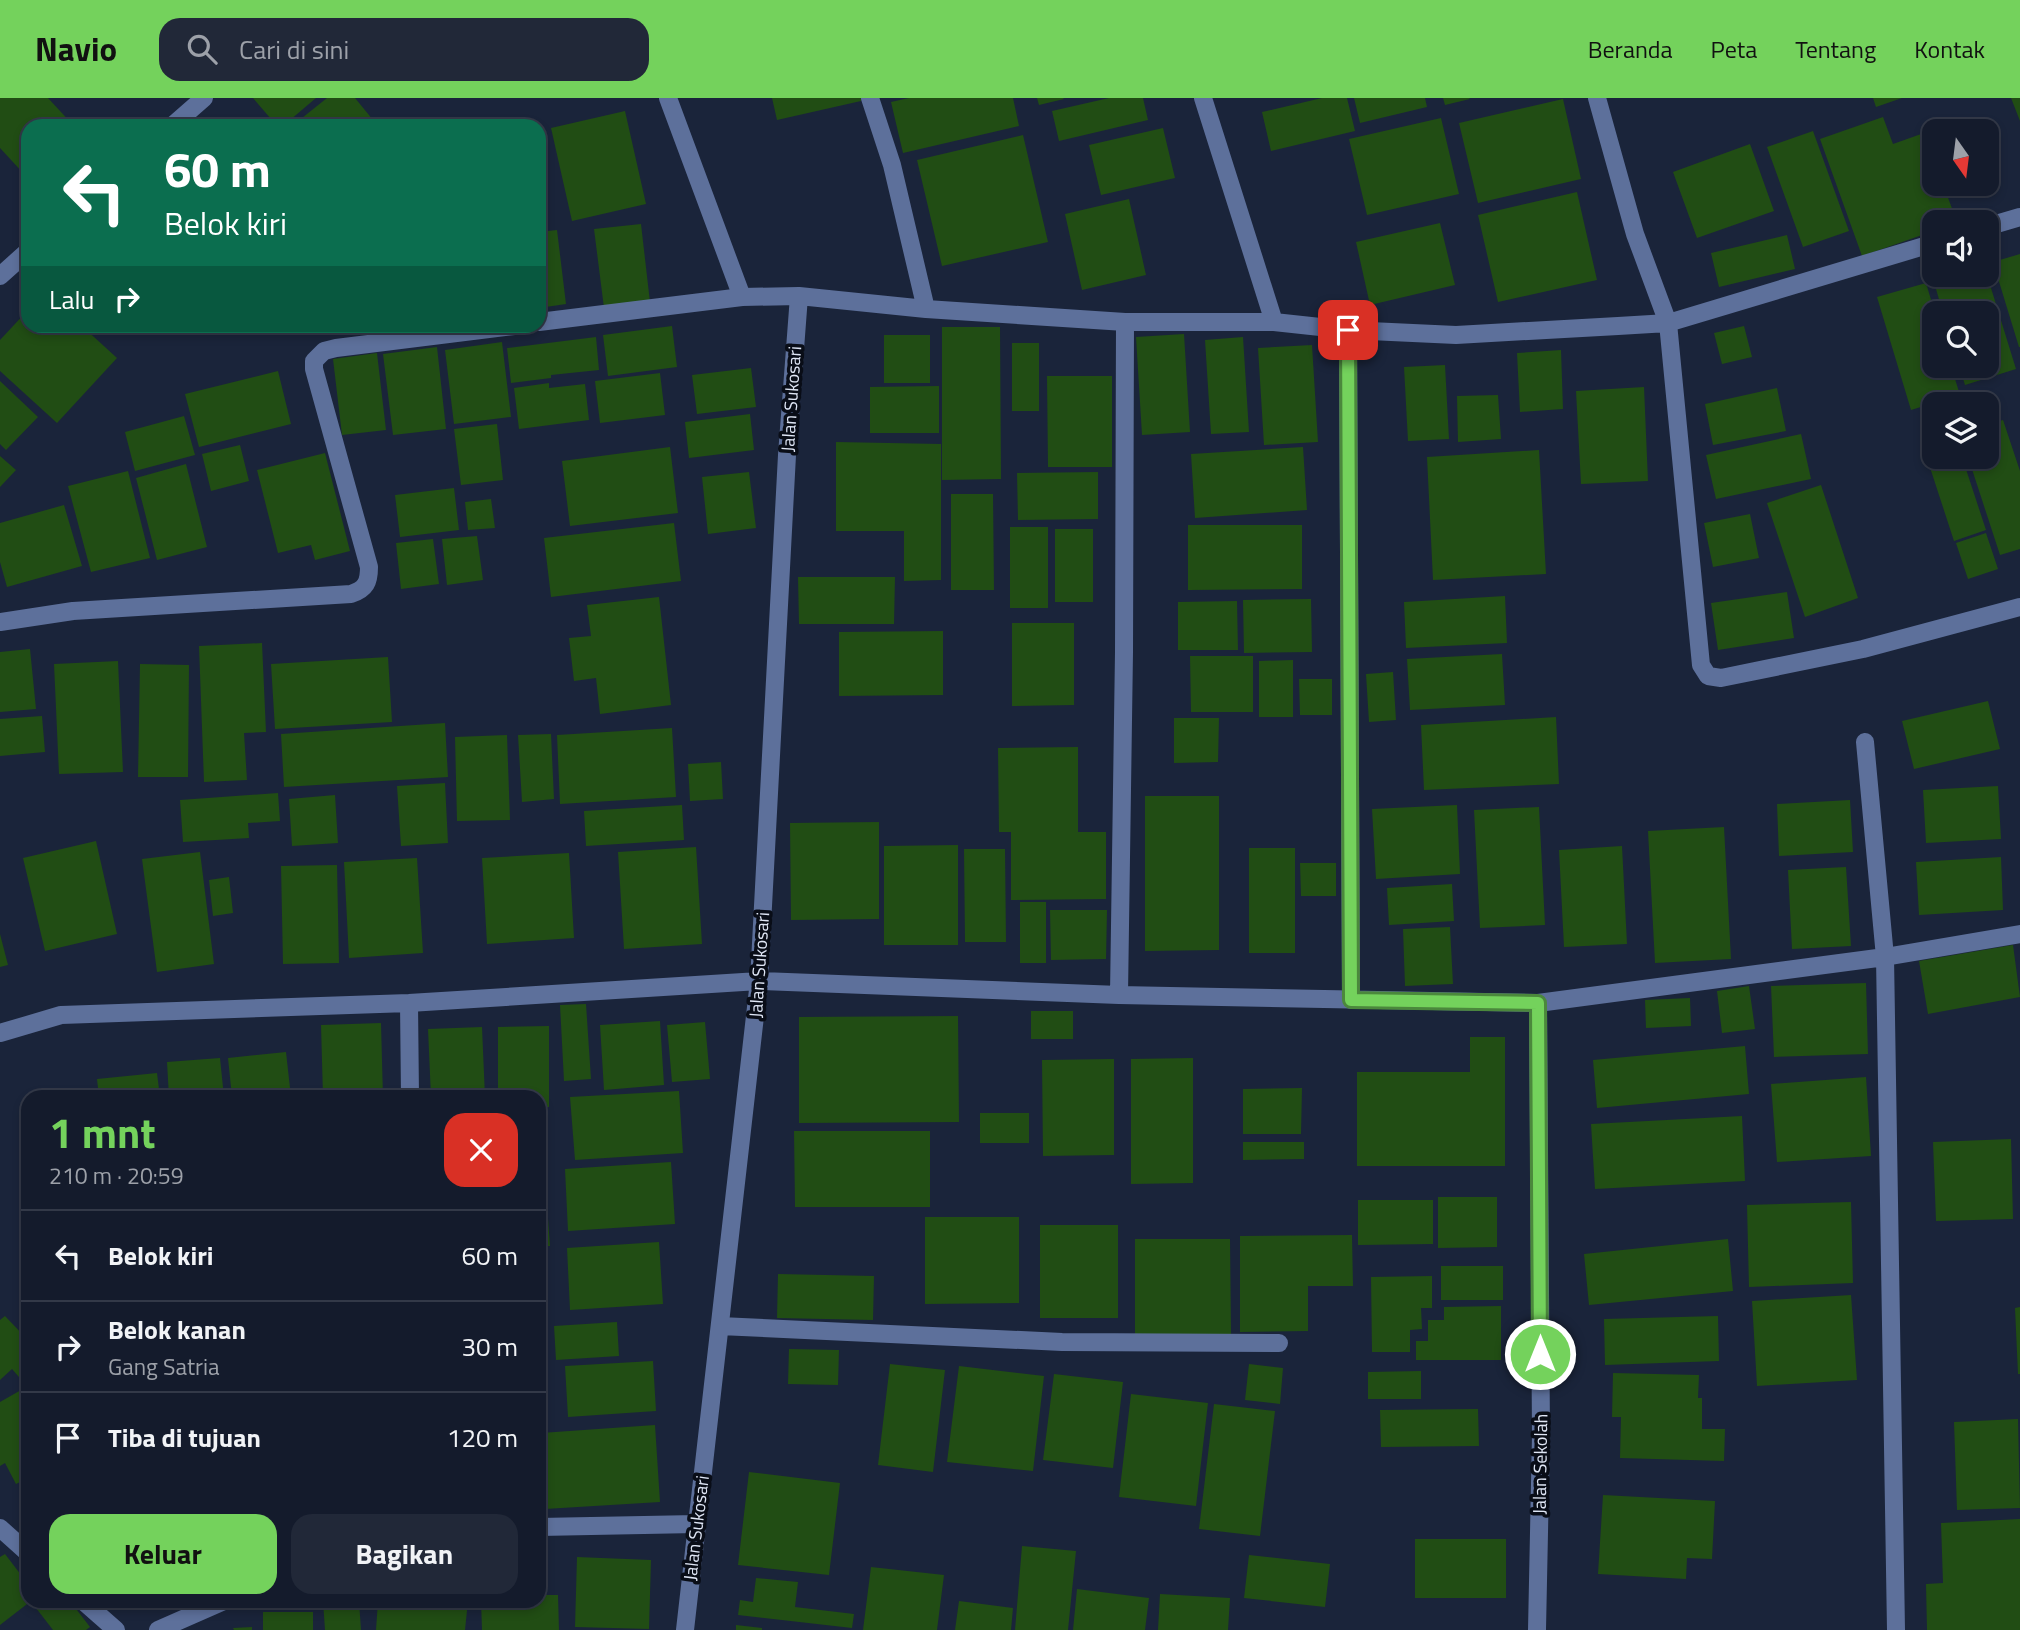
<!DOCTYPE html>
<html lang="id">
<meta charset="utf-8">
<style>
body{margin:0;font-family:"Titillium Web",sans-serif;background:#212838;color:#f1f3f6;height:100vh;display:flex;flex-direction:column;font-size:26px;white-space:nowrap}
*{box-sizing:border-box;margin:0}
p{font-size:23px;color:#9da1a9}
.icon{flex:none;width:38px;height:38px;fill:none;stroke:currentColor;stroke-width:2;stroke-linecap:round;stroke-linejoin:round}
.map{position:relative;flex:1;overflow:hidden}
.side{position:absolute;left:21px;top:992px;width:525px;height:518px;display:flex;flex-direction:column;background:#141b2c;border-radius:21px;box-shadow:0 4px 10px #0003,0 0 0 2px #333948}
.side>*{flex:none}
.hud{position:absolute;left:21px;top:21px;width:525px;height:214px;border-radius:21px;box-shadow:0 4px 10px #0003,0 0 0 2px #333948;background:#0b6e4f;color:#fff;overflow:hidden}
.needle{width:46px;rotate:166deg}
.tools{position:absolute;left:1922px;top:21px;display:grid;gap:14px}
.tools a{display:grid;place-items:center;width:77px;height:77px;border-radius:14px;background:#141b2c;box-shadow:0 4px 10px #0003,0 0 0 2px #333948;font-size:35px}
.pin{position:absolute;display:grid;place-items:center;width:60px;height:60px;color:#fff;margin:-30px;border-radius:14px;box-shadow:0 4px 10px #0006}
.me{position:absolute;width:77px;margin:-38px;rotate:0deg;stroke-linejoin:round;filter:drop-shadow(0 0 5px #0008)}
.turn{display:flex;align-items:center;gap:24px;height:147px;padding:0 28px;font-size:32px}
.turn .icon{width:91px;height:91px;stroke-width:2.5}
.turn b{display:block;font-size:49px;line-height:60px}
.then{display:flex;align-items:center;height:66px;padding:0 28px;background:#0003;gap:14px;font-size:26px}
.round{display:grid;place-items:center;flex:none;width:74px;height:74px;border-radius:21px;background:#212838}
.overview{display:flex;align-items:center;justify-content:space-between;height:119px;padding:0 28px}
h1{font-size:42px;font-weight:700;line-height:52px;color:#74d25c}
.button{display:flex;gap:14px;margin-top:auto;padding:14px 28px}
.button a{flex:1;height:80px;border-radius:21px;background:#74d25c;color:#111;font-size:28px;font-weight:700;line-height:80px;text-align:center}
.button a+a{background:#212838;color:#f1f3f6}
ul{padding:0;list-style:none}
li{display:flex;align-items:center;gap:21px;height:91px;padding:0 28px;border-top:2px solid #333948}
li div{flex:1}
li b{display:block;font-size:26px}
li em{font-style:normal}
header{display:flex;align-items:center;gap:42px;box-sizing:border-box;height:98px;padding:0 35px;background:#74d25c;color:#111}
header strong{font-size:33px}
nav{display:flex;gap:38px;margin-inline-start:auto;font-size:24px}
.search{width:490px;height:63px;background:#212838;display:flex;align-items:center;gap:18px;box-sizing:border-box;padding:0 24px;border-radius:21px;color:#9da1a9;font-size:26px}
.map>svg:first-child{display:block}
.building{fill:#214d14}
.lines{fill:none;stroke-linecap:round;stroke-linejoin:round}
.minor{stroke:#5d709b;stroke-width:18}
.route-casing{stroke:#4b883c;stroke-width:18}
.route{stroke:#74d25c;stroke-width:12}
.labels{text-anchor:middle;dominant-baseline:central;stroke-width:7;stroke-linejoin:round;paint-order:stroke}
.street-label{font-size:18px;fill:#dfe6f5;stroke:#090d17}
</style>
<header>
<strong>Navio</strong>
<div class="search"><svg class="icon" aria-label="search" viewBox="0 0 24 24"><circle cx="10" cy="10" r="6"/><path d="M15 15l6 6"/></svg>Cari di sini</div>
<nav><a>Beranda</a><a>Peta</a><a>Tentang</a><a>Kontak</a></nav>
</header>
<div class="map">
<svg width="2020" height="1532" viewBox="0 0 2020 1532">
<rect width="100%" height="100%" fill="#1a243a"/>
<!-- building -->
<path class="building" d="M0 0H48L74 28H28V72L24 76 0 50Z
M253 0H316L283 28H277Z
M327 0H355L378 28H292Z
M772 0H861V3L777 22Z
M909 0H1013L1019 28 903 55 891 4Z
M1037 0H1063L1064 1 1039 7Z
M1109 0H1143L1148 22 1059 43 1052 13Z
M1322 0H1347L1355 33 1271 53 1262 14Z
M1354 0H1425L1427 9 1360 25Z
M1443 0H1469L1470 1 1445 7Z
M1873 0H1902L1876 9Z
M2011 0H2020V23Z
M1563 1 1581 81 1478 105 1459 25Z
M625 13 646 106 572 123 551 30Z
M1883 19 1893 46 1924 35 1934 61V86H1943L1954 116 1922 128 1925 136 1862 158 1820 41Z
M1441 20 1459 96 1367 117 1349 41Z
M1163 30 1175 80 1101 97 1089 47Z
M1813 33 1849 133 1803 149 1767 49Z
M1023 37 1048 144 942 168 917 62Z
M1750 46 1774 113 1697 140 1673 74Z
M539 74 546 121 539 122Z
M1577 94 1597 182 1498 204 1478 117Z
M1129 101 1146 177 1082 192 1065 116Z
M1440 125 1455 187 1370 207 1356 144Z
M641 126 650 204 604 210 594 131Z
M557 132 566 206 539 210V134Z
M1787 137 1795 171 1719 189 1711 155Z
M2020 156V249H2019L1993 164Z
M1987 177 2016 271 1965 287 1959 268H1986V215H1943L1936 191Z
M1926 185 1935 215 1934 268H1951L1960 297 1911 312 1877 199Z
M28 212V228H82L117 260 57 325 0 273V242Z
M672 228 677 269 608 278 603 237Z
M1744 228 1752 259 1722 266 1714 235Z
M942 229H1000L1001 381 942 382Z
M1184 236 1190 334 1142 337 1136 239Z
M884 237H930V285H884Z
M596 239 599 272 551 277V280L511 285 507 250Z
M1243 239 1249 334 1211 336 1205 242Z
M502 244 511 319 454 326 445 252Z
M1012 245H1039V313H1012Z
M1312 247 1318 344 1264 347 1258 250Z
M437 249 446 331 393 337 383 256Z
M1561 252 1563 311 1520 314 1517 255Z
M377 255 386 332 342 337 333 261Z
M1445 267 1449 341 1408 343 1404 269Z
M751 270 756 309 697 316 692 277Z
M278 273 291 326 199 349 185 296Z
M660 275 665 317 600 325 595 283Z
M1047 278H1112V369H1048Z
M0 283 38 319 6 352 0 346Z
M549 285V290L585 286 589 322 519 331 514 290Z
M939 288V335H870V289Z
M1644 289 1648 383 1581 386 1576 293Z
M1777 290 1786 333 1713 347 1705 306Z
M1498 297 1501 341 1458 344 1457 298Z
M750 316 754 352 689 360 685 324Z
M184 318 195 357 135 373 125 334Z
M2003 322 2020 373V451L2000 457 1968 359H1986V327Z
M497 326 503 382 461 387 454 331Z
M1801 336 1811 381 1716 401 1706 357Z
M1934 341V359H1962L1986 432 1954 443 1922 345Z
M836 344 941 346V482L904 483V433H836Z
M240 347 249 383 211 393 202 356Z
M670 349 678 415 570 428 562 363Z
M1303 349 1307 412 1195 420 1191 356Z
M1539 352 1546 476 1433 482 1427 359Z
M325 355 350 453 315 462 311 447 278 455 257 372Z
M0 358 16 372 0 389Z
M186 366 207 449 157 462 136 380Z
M128 373 150 460 91 474 68 388Z
M749 374 756 430 708 436 702 379Z
M1098 374V421L1018 422 1017 375Z
M1821 387 1858 500 1805 519 1767 405Z
M454 390 459 432 400 439 395 397Z
M951 396H993L994 492H951Z
M491 401 495 430 468 432 465 404Z
M64 407 82 468 7 489 0 464V425Z
M1750 416 1759 460 1713 469 1704 425Z
M674 425 681 483 551 499 544 440Z
M1188 427H1302V491L1188 492Z
M1010 429H1048V510H1010Z
M1055 431H1093V504H1055Z
M1986 435 1998 471 1968 481 1956 445Z
M477 438 483 482 447 487 442 441Z
M433 441 439 486 401 491 396 445Z
M798 479H895L894 526H799Z
M1787 494 1794 540 1718 552 1711 505Z
M1505 498 1507 545 1406 550 1404 504Z
M659 499 671 607 600 616 596 580 574 583 569 540 591 538 587 507Z
M1311 501 1312 554 1244 555 1243 502Z
M1237 503 1238 552H1178V504Z
M1012 525H1074V607L1012 608Z
M943 533V597L839 598V534Z
M262 545 266 634 244 635 247 682 204 684 199 548Z
M30 551 36 611 0 614V554Z
M1502 556 1505 607 1410 612 1407 561Z
M1190 558H1253V614H1191Z
M388 559 392 624 275 631 271 566Z
M1293 562V619H1259V563Z
M118 563 123 674 59 676 54 566Z
M140 566 189 567 188 679H138Z
M1393 574 1396 622 1369 624 1366 576Z
M1299 581H1332V617H1300Z
M1988 603 2000 651 1914 671 1902 623Z
M42 618 45 654 0 658V621Z
M1556 619 1559 686 1424 692 1421 627Z
M1174 620H1219L1218 664 1174 665Z
M445 625 448 679 284 689 281 636Z
M672 630 676 699 560 706 557 637Z
M551 636 554 701 522 704 518 637Z
M507 637 510 722 457 723 455 639Z
M1078 649V734H1106V801L1011 802V734H999L998 650Z
M721 664 723 701 690 703 688 666Z
M445 685 448 745 401 748 397 688Z
M1998 688 2001 741 1926 745 1923 692Z
M278 695 280 723 248 725 249 740 183 744 180 702Z
M335 697 338 745 292 748 289 701Z
M1145 698H1219V852L1145 853Z
M1850 702 1853 754 1779 758 1777 706Z
M682 707 684 742 586 748 584 713Z
M1457 707 1460 776 1376 781 1372 711Z
M1539 709 1545 827 1480 830 1474 712Z
M879 724V821L791 822 790 725Z
M1724 729 1731 861 1655 865 1648 733Z
M96 743 117 836 45 853 23 760Z
M958 747V847H884V748Z
M1622 748 1627 846 1564 849 1559 752Z
M696 749 702 846 624 851 618 754Z
M1249 750H1295V855H1249Z
M964 751H1005L1006 844H965Z
M200 754 214 866 157 874 142 761Z
M569 755 574 840 487 846 482 760Z
M2001 759 2003 812 1919 817 1916 764Z
M417 760 423 855 349 860 344 764Z
M1300 765H1336V798H1301Z
M337 767 339 865 283 866 281 768Z
M1846 769 1851 848 1792 851 1788 772Z
M229 779 233 815 213 818 209 782Z
M1452 786 1454 823 1389 827 1387 790Z
M1020 804H1046V865H1020Z
M1050 812H1107L1106 861 1051 862Z
M1450 829 1453 886 1405 888 1403 831Z
M0 836 8 867 0 869Z
M2013 847 2020 899 1928 916 1919 863Z
M1866 885 1868 956 1774 959 1771 888Z
M1749 888 1755 931 1722 935 1717 893Z
M1690 900 1691 928 1646 930 1645 902Z
M586 906 591 981 564 983 560 907Z
M1031 913H1073V941H1031Z
M958 918 959 1024 799 1025V919Z
M660 923 664 987 604 992 600 927Z
M705 924 710 981 672 984 667 927Z
M381 925 383 999H323L321 927Z
M549 928V1009H539V999H498V929Z
M482 929 485 999H431L428 931Z
M1470 939H1505V1068H1357V974H1470Z
M1745 948 1749 996 1597 1010 1593 962Z
M286 954 291 999H232L228 960Z
M220 960 224 999H169L167 964Z
M1193 960V1085L1131 1086V961Z
M1114 961V1057L1043 1058 1042 962Z
M157 975 160 999H99L97 981Z
M1866 979 1871 1058 1777 1064 1771 986Z
M1302 990 1301 1036H1243V991Z
M679 993 683 1055 575 1062 570 999Z
M980 1015H1029V1045H980Z
M1742 1018 1745 1083 1595 1091 1591 1026Z
M794 1033H930V1109H795Z
M2011 1041 2013 1121 1936 1123 1933 1044Z
M1243 1044H1304V1061L1243 1062Z
M671 1064 675 1126 568 1133 565 1071Z
M539 1093H546L550 1148H539Z
M1438 1099H1497V1149L1438 1150Z
M1358 1102H1433V1146L1358 1147Z
M1851 1104 1853 1185 1749 1189 1747 1107Z
M925 1119H1019V1205L925 1206Z
M1040 1127H1118V1220H1040Z
M1352 1137 1353 1188H1308V1233L1240 1234V1138Z
M1135 1141H1230L1231 1236 1135 1237Z
M1728 1141 1733 1193 1589 1207 1584 1156Z
M659 1144 663 1206 570 1212 567 1150Z
M1441 1168H1503V1202H1441Z
M778 1176 874 1178 873 1222 777 1220Z
M1432 1178V1210H1421L1422 1231 1410 1232V1254H1372L1371 1179Z
M1851 1197 1857 1282 1757 1288 1752 1203Z
M1501 1208V1262H1416V1243H1428V1222H1444V1209Z
M2020 1209V1276H2018L2015 1210Z
M5 1218 28 1242V1284L25 1286 12 1271 0 1282V1222Z
M1718 1218 1719 1263 1605 1267 1604 1221Z
M617 1224 619 1258 556 1262 554 1228Z
M789 1251 839 1252 838 1287 788 1286Z
M653 1263 656 1313 568 1319 565 1268Z
M890 1266 945 1272 933 1374 878 1367Z
M1249 1266 1283 1270 1280 1306 1245 1302Z
M959 1268 1044 1278 1033 1373 947 1364Z
M1421 1273V1301H1368V1274Z
M1613 1275 1699 1277 1698 1300H1702V1331H1725L1724 1363 1620 1360 1621 1319H1612Z
M1054 1276 1123 1284 1113 1370 1043 1362Z
M28 1288V1380L16 1386 5 1365 0 1368V1304Z
M1131 1296 1208 1305 1196 1408 1119 1399Z
M1214 1306 1275 1313 1260 1438 1199 1431Z
M1478 1311 1479 1348 1381 1349 1380 1312Z
M2018 1321 2020 1410 1957 1412 1954 1324Z
M655 1327 660 1404 545 1411 541 1335Z
M749 1374 840 1385 829 1477 738 1467Z
M1603 1397 1715 1403 1712 1461 1687 1460 1686 1481 1598 1476Z
M2020 1421V1532H1927L1926 1486 1943 1485 1941 1425Z
M1415 1441H1506V1500H1415Z
M1022 1448 1076 1453 1068 1532H1015Z
M5 1456 28 1486V1503H31L0 1527V1459Z
M1249 1457 1330 1466 1325 1509 1244 1500Z
M577 1459 651 1462 649 1531 575 1529Z
M871 1469 944 1477 937 1532H863Z
M756 1480 798 1484 795 1509 854 1516 852 1530 738 1517 740 1502 753 1504Z
M1077 1491 1149 1500 1145 1532H1073Z
M1160 1496 1230 1500 1228 1532H1158Z
M539 1497H558L559 1532H482L481 1503H539Z
M45 1503H70L90 1529 86 1532H53L36 1510Z
M323 1503H359L361 1532H325Z
M378 1503H468L465 1532H376Z
M959 1503 1013 1510 1011 1532H955Z
M263 1514H313V1532H263Z
M736 1527 762 1530V1532H736Z
M252 1529V1532H234L233 1530Z"/>
<g class="lines">
<!-- minor -->
<path class="minor" d="M668 0 742 199
M870 0 892 67 926 211
M1203 0 1274 224
M1597 0 1635 136 1668 225 1701 567 1708 578 1721 580 1863 551 2020 509
M172 28 204 0
M1986 129 2020 119
M0 178 28 153
M539 224 742 199 799 198 926 211 1125 224H1274L1348 232 1456 237 1618 228 1668 225 1934 145
M1348 232 1351 902
M0 524 73 513 351 496C366 491 369 484 369 469L314 271V263L324 253 336 250 514 228
M1865 644 1885 859 1896 1532
M1119 897 1124 554 1125 224
M409 905 410 999
M0 935 61 917 409 905 759 883 1119 897 1538 905 1885 859 2020 836
M720 1228 1062 1244 1279 1245
M539 1429 696 1426
M0 1430 28 1455
M83 1503 116 1532
M158 1532 224 1503
M685 1532 759 883 787 357 799 198
M1537 1532 1541 1337 1538 905"/>
</g>
<g class="lines">
<!-- route casing -->
<g class="route-casing">
<path id="route" d="M1348 232 1351 902 1538 905 1540 1256"/>
</g>
<!-- route -->
<use href="#route" class="route"/>
</g>
<g class="labels">
<!-- street labels -->
<g class="street-label">
<text transform="translate(791 301) rotate(-86)">Jalan Sukosari</text>
<text transform="translate(759 867) rotate(-86)">Jalan Sukosari</text>
<text transform="translate(1540 1366) rotate(-89)">Jalan Sekolah</text>
<text transform="translate(696 1430) rotate(-83)">Jalan Sukosari</text>
</g>
</g>
</svg>
<div class="tools">
<a><svg class="needle" viewBox="-14 -14 28 28"><path d="M0-13l5 13h-10z" fill="#e53935"/><path d="M0 13l5-13h-10z" fill="#9da1a9"/></svg></a>
<a><svg class="icon" aria-label="sound" viewBox="0 0 24 24"><path d="M4 9h4l5-4v14l-5-4H4zM17 9q2 3 0 6"/></svg></a>
<a><svg class="icon" aria-label="search" viewBox="0 0 24 24"><circle cx="10" cy="10" r="6"/><path d="M15 15l6 6"/></svg></a>
<a><svg class="icon" aria-label="layers" viewBox="0 0 24 24"><path d="M12 4l9 5-9 5-9-5zM3 14l9 5 9-5"/></svg></a>
</div>
<div class="pin" style="left:1348px;top:232px;background:#d93025"><svg class="icon" aria-label="arrive" viewBox="0 0 24 24"><path d="M6 21V4h12l-3 4 3 4H6"/></svg></div>
<svg class="me" style="left:1540px;top:1256px" viewBox="-20 -20 40 40"><circle r="17" fill="#74d25c" stroke="#fff" stroke-width="3"/><path d="M0-11L8 9 0 5-8 9z" fill="#fff"/></svg>
<div class="hud">
<div class="turn"><svg class="icon" aria-label="left" viewBox="0 0 24 24"><path d="M17 20v-9H6M10 6l-5 5 5 5"/></svg><div><b>60 m</b>Belok kiri</div></div>
<div class="then">Lalu<svg class="icon" aria-label="right" viewBox="0 0 24 24"><path d="M7 20v-9h11M14 6l5 5-5 5"/></svg></div>
</div>
<section class="side">
<div class="overview"><div><h1>1 mnt</h1><p>210 m · 20:59</p></div><a class="round" style="background:#d93025;color:#fff"><svg class="icon" aria-label="close" viewBox="0 0 24 24"><path d="M6 6l12 12M18 6L6 18"/></svg></a></div>
<ul>
<li><svg class="icon" aria-label="left" viewBox="0 0 24 24"><path d="M17 20v-9H6M10 6l-5 5 5 5"/></svg><div><b>Belok kiri</b></div><em>60 m</em></li>
<li><svg class="icon" aria-label="right" viewBox="0 0 24 24"><path d="M7 20v-9h11M14 6l5 5-5 5"/></svg><div><b>Belok kanan</b><p>Gang Satria</p></div><em>30 m</em></li>
<li><svg class="icon" aria-label="arrive" viewBox="0 0 24 24"><path d="M6 21V4h12l-3 4 3 4H6"/></svg><div><b>Tiba di tujuan</b></div><em>120 m</em></li>
</ul>
<div class="button"><a>Keluar</a><a>Bagikan</a></div>
</section>
</div>
